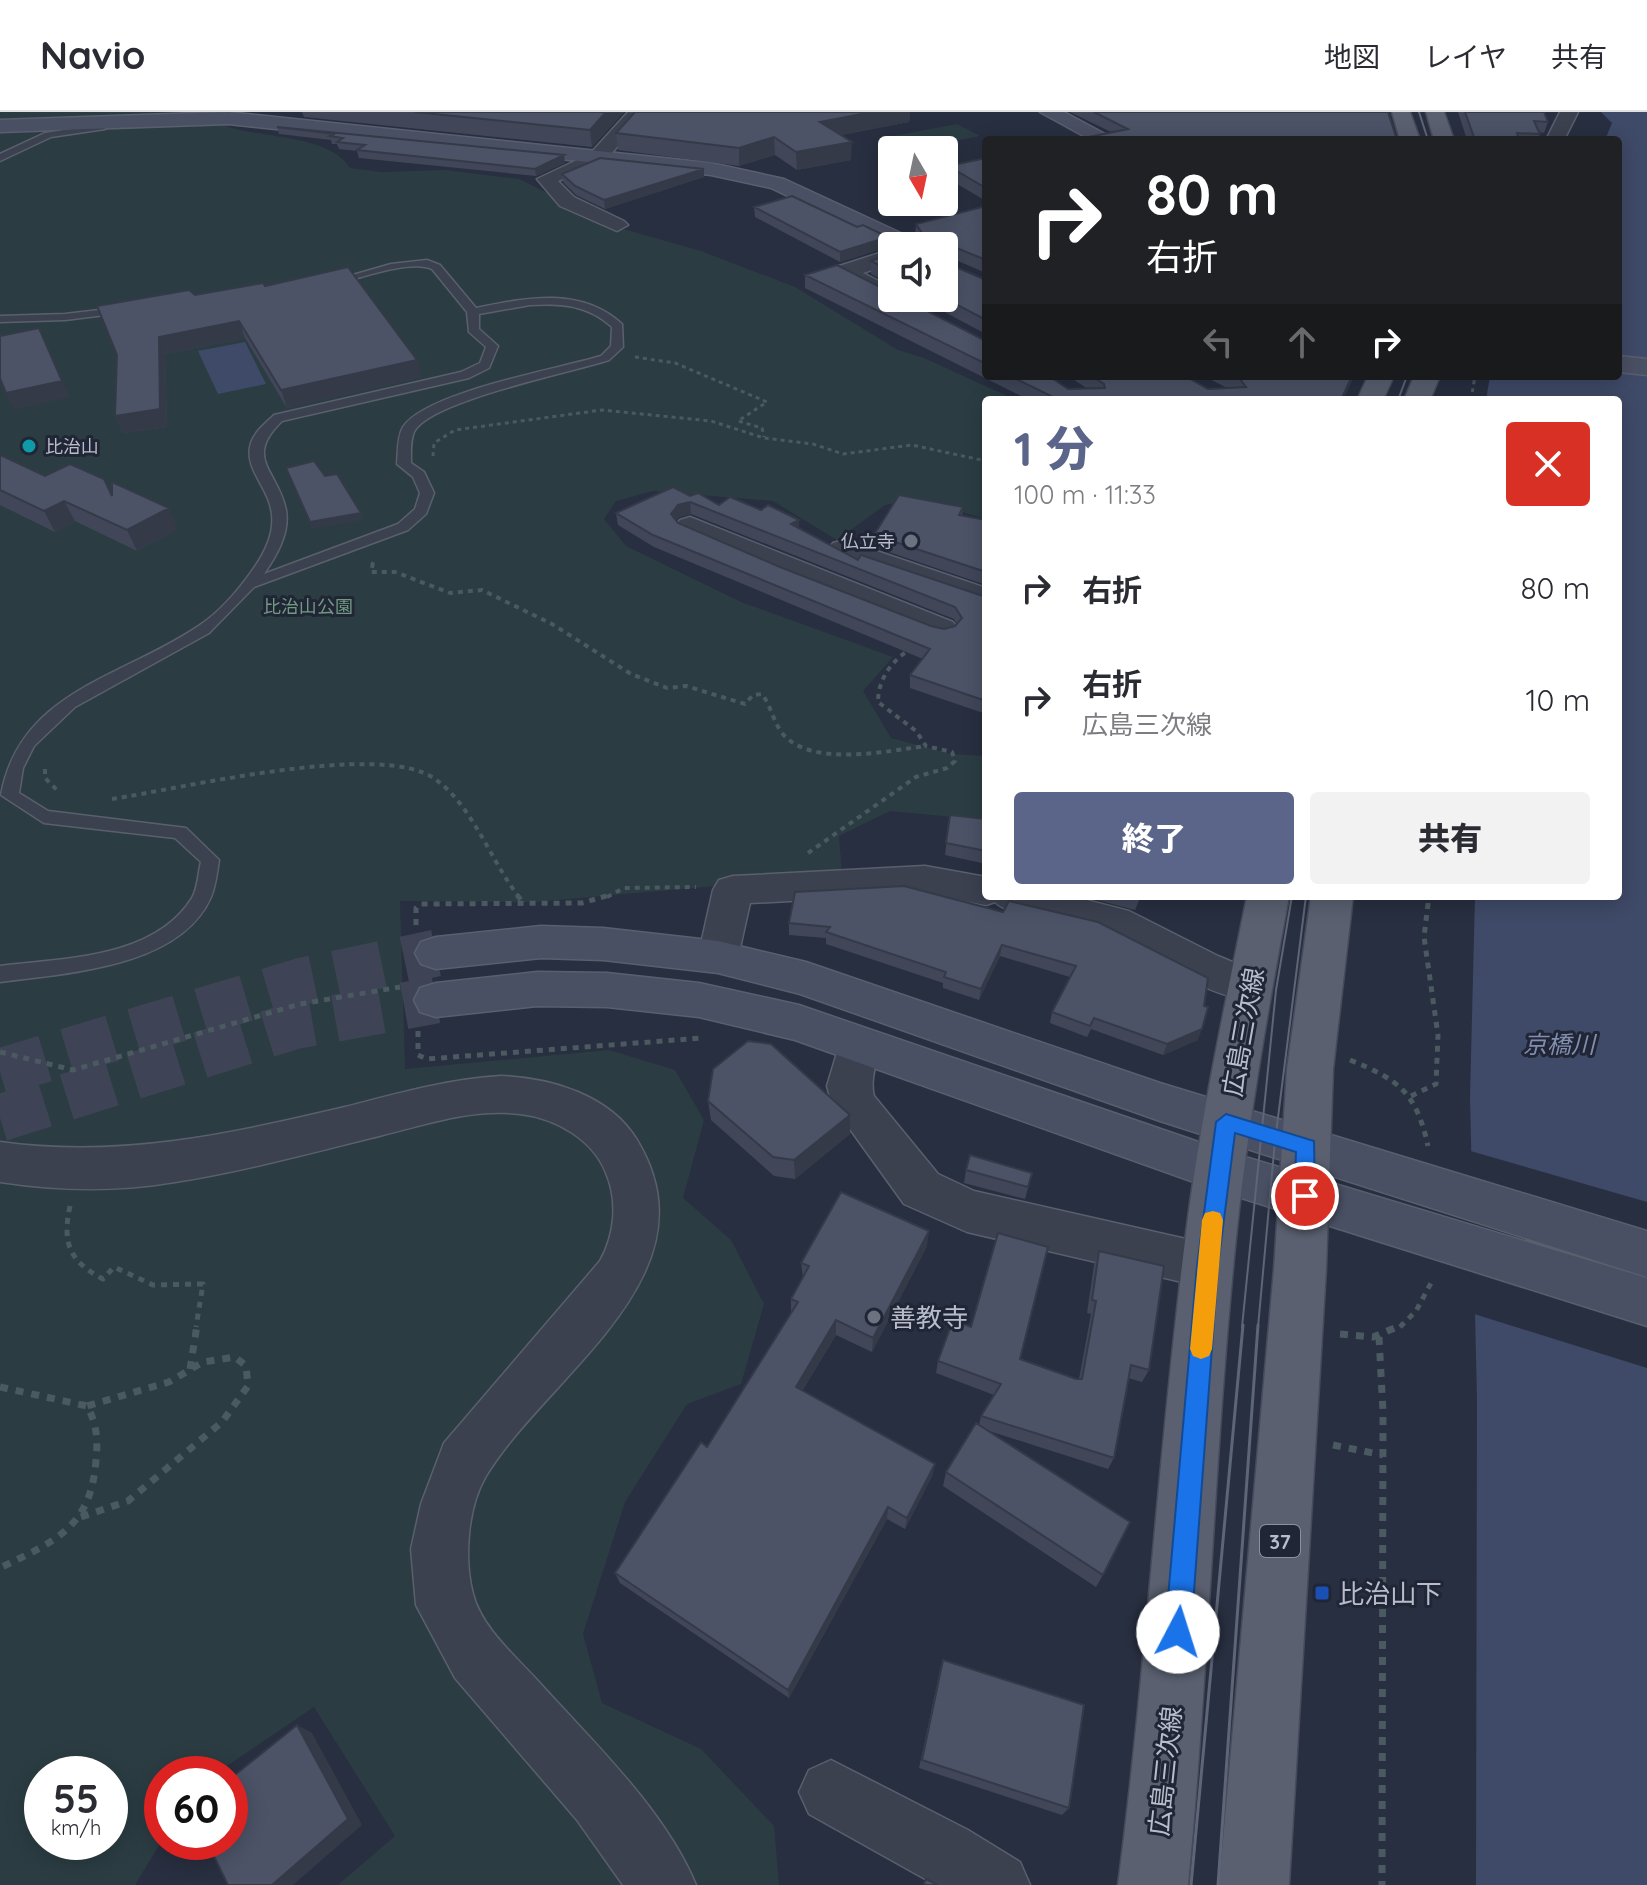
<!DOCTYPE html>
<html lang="ja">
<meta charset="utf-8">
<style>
body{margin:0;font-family:Quicksand,"Noto Sans JP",sans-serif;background:#f2f2f3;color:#2b2b33;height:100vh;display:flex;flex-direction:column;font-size:30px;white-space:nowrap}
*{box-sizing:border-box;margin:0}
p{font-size:26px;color:#7c7c81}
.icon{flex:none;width:44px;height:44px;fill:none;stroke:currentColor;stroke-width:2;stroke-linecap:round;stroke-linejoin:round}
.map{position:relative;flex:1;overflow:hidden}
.details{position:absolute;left:982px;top:284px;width:640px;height:504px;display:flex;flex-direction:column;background:#fff;border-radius:8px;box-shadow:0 4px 20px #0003}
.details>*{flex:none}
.hud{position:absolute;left:982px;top:24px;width:640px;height:244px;border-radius:8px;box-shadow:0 4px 20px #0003;background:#202124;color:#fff;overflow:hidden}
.needle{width:52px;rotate:171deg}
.controls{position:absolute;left:878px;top:24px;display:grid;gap:16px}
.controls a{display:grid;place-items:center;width:80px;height:80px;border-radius:8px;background:#fff;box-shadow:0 4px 20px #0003;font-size:40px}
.speed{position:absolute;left:24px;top:1644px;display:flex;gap:16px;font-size:40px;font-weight:700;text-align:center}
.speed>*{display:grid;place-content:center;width:104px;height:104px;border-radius:50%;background:#fff;box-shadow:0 4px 20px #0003;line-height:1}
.speed small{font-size:20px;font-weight:400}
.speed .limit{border:12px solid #d22;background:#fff;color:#111}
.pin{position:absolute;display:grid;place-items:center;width:68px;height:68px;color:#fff;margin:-34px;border:4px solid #fff;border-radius:50%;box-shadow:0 2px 8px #0007}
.me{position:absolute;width:88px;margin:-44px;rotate:5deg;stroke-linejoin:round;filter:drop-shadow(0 0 6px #0008)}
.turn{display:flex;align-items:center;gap:28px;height:168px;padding:0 32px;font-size:36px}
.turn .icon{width:104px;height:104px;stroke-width:2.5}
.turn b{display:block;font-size:56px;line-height:68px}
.lanes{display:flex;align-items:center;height:76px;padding:0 32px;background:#0003;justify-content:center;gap:40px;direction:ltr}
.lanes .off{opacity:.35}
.round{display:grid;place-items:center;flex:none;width:84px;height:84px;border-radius:8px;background:#f2f2f3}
.overview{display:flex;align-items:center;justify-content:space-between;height:136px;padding:0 32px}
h1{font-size:48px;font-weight:800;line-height:60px;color:#5b6589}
.button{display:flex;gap:16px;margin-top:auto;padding:16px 32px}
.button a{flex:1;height:92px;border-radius:8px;background:#5b6589;color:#fff;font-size:32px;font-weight:800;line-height:92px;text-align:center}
.button a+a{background:#f2f2f3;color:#2b2b33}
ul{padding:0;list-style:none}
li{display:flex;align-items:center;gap:24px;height:112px;padding:0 32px}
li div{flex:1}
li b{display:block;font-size:30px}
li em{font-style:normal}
header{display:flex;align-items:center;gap:48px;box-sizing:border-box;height:112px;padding:0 40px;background:#fff;border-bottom:2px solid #e1e1e2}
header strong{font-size:38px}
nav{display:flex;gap:44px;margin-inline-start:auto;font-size:28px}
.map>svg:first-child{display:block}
.green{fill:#2b3d43;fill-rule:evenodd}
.water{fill:#3f4a68}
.pier{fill:#282f40}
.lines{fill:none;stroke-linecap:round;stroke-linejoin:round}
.secondary-tunnel{stroke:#3e4455;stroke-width:47;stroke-dasharray:47 23;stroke-linecap:butt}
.lane-casing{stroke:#5a5f6e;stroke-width:3}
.street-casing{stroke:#5a5f6e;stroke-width:3}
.secondary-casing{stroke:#5a5f6e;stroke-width:3}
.primary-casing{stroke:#464a5a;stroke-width:3}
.path-far3{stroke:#4a5a60;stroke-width:3;stroke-dasharray:4 4;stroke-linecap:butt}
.path-far2{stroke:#4a5a60;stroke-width:4;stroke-dasharray:5 5;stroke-linecap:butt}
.path-far1{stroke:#4a5a60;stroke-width:5;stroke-dasharray:6 6;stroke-linecap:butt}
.path{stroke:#4a5a60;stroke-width:7;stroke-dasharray:8 8;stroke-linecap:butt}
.lane{fill:#3c4150;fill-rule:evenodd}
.street{fill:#3c4150;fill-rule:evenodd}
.secondary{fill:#4a5063;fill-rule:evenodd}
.primary{fill:#5a6070;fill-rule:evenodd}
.tram-far1{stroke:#5e6577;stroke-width:2}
.tram{stroke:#5e6577;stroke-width:3}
.wall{fill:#414759;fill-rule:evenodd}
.shaded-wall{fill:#353a48}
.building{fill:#4c5367;stroke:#353a48;stroke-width:2;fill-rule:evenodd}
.route{fill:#1a73e8;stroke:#114b97;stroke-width:2}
.slow{fill:#f59e0b}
.culture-dot{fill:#0f9aa8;stroke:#212636;stroke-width:3}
.worship-dot{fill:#6b7280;stroke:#212636;stroke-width:3}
.transit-dot{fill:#1a4fb4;stroke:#212636;stroke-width:3}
.labels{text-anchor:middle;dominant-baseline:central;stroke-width:6;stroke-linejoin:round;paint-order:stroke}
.far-poi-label{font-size:18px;fill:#b9bdcb;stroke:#212636;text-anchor:start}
.far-park-label{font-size:18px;fill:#719a81;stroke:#212636}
.shield{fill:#212636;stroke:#8b909e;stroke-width:2}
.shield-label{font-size:20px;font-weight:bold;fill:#b9bdcb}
.water-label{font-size:24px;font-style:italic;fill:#828eb0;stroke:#212636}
.near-street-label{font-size:26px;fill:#b9bdcb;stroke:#212636}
.near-poi-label{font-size:26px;fill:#b9bdcb;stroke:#212636;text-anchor:start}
</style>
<header>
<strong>Navio</strong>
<nav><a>地図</a><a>レイヤ</a><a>共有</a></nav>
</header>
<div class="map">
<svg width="1647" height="1773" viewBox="0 0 1647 1773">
<rect width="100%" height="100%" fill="#282f40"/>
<!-- green -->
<path class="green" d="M0 0H248L0 11Z
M220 12C256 27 328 21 350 56L381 60 445 58 519 67 616 115 701 139 795 175 898 238 924 246 1016 288H986V407L917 387 885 393 837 428 773 389 653 379 616 389 604 407 626 434 741 490 893 545 863 579 891 626 951 642 986 644V708L890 699 839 724 842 763 534 790 400 789 405 957 609 938 675 958 704 1008 683 1086 731 1128 764 1192 741 1272 687 1292 625 1390 583 1522 602 1591 701 1637 774 1714 779 1773H338L395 1724 314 1595 215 1662H162V1728L135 1773H0V18ZM42 1662H110V1730H42Z
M957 12 980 24 909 38 887 25Z"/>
<!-- water -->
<path class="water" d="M1601 0H1647V1773H1476L1477 1286 1470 985 1475 784H1618V288H1486L1490 264H1618V28H1605L1612 11Z
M245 230 266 272 218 282 198 239Z"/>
<!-- pier -->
<path class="pier" d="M1467 1038 1647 1090V1256L1471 1201Z"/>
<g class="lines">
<!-- secondary-tunnel -->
<path class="secondary-tunnel" d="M0 960 303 869 436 841
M0 1006 293 914 436 888"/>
<!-- lane casing -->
<g class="lane-casing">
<path id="lane" d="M102 12 105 17 51 25 0 49V42L45 21Z
M427 148 440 153 476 196C526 186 580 174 622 212L623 235 609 248C573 260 428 289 414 320 410 329 411 341 411 351L424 360 434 381 426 402 408 418 254 475 209 521 75 595 34 634 23 656 19 681 48 699 186 716 219 748C217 760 216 773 211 785 180 856 66 861 0 870V854C63 846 154 847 192 786 198 776 198 761 201 750L175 726 44 711 1 683C20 578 125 565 200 513 221 499 240 476 254 456 302 387 239 370 251 331 255 319 265 312 274 303L461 260 480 251 486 235 469 220 467 200 432 157C409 147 355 168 330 174L325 171 391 152ZM530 193C562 191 588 193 612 215L611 234 601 244C558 257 426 280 403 315 397 325 398 341 397 352L413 365 420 381 415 397 398 412 264 462C277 443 290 421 286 398 278 358 243 347 282 309L469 266 489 256 498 234 479 217V202Z
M125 195 131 198 129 200 65 208 0 210V204L65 202Z"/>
</g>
<!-- street casing -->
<g class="street-casing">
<path id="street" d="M628 0H647L604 50 558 69 574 85 624 109 628 113 617 119 560 94 537 67 590 42Z
M1560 0H1578L1564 28H1546Z
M892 137V151L863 161 892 176V186H903L900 190H884L833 160 836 155Z
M690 405 953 510 958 517 953 524 942 527 931 524 781 465 680 420 675 414 680 408Z
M844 428 986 476V495L833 443 829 437 833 431Z
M925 754 986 765V784H1071L1129 799 1218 844 1266 864 1272 875 1266 886C1226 899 1145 841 1108 823 1082 811 1011 807 995 790L986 793 925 782 750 791 738 845 732 856 718 860 704 856 698 845 713 778 719 768 733 764Z
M858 916 873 921C884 942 868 962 874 984L938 1062 974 1079 1208 1132 1225 1138 1233 1154 1225 1170 1208 1176 967 1120 904 1092 832 992 827 974 843 921Z
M501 964C551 966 610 983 637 1028 719 1163 548 1262 486 1364 467 1396 464 1448 473 1482 481 1515 516 1545 538 1569 592 1629 665 1698 696 1773H623L577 1708 455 1566 416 1493 411 1437 421 1392 444 1331 600 1149C615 1122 618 1089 606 1061 593 1027 555 1006 520 1002 474 996 427 1012 383 1023 314 1040 245 1059 175 1070 116 1080 59 1079 0 1070V1030C119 1047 230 1022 345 995 396 982 448 967 501 964Z
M831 1648 968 1718 1020 1750 1030 1773H936L809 1702 799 1680 809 1658Z"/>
</g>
<!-- secondary casing -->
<g class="secondary-casing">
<path id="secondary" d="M228 0 711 51 784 67 918 129 921 134H892L771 76 711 63 228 12 0 20V8Z
M1040 0H1064L1116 28H1091Z
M1618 244 1647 247V263L1618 260Z
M541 814 603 816 718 829 806 850 1160 971 1647 1119V1165L1160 1009 800 882 718 861 603 848 541 846 436 857 421 852 415 841 421 830 436 825Z
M537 860 607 861 699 871 799 893 1219 1037 1647 1166V1214L1219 1079 795 928 699 905 607 895 537 894 436 905 420 900 414 888 420 876 436 871Z"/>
</g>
<!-- primary casing -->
<g class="primary-casing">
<path id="primary" d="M1392 0H1410L1420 28H1400Z
M1426 0H1444L1454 28H1434Z
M1368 264H1394L1383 288H1357Z
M1414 264H1440L1430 288H1404Z
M1247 784H1289C1268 897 1248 1011 1236 1126 1214 1341 1209 1558 1188 1773H1118C1146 1559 1158 1343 1185 1129 1199 1013 1224 898 1247 784Z
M1311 784H1353L1333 957 1326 1157 1289 1773H1219L1274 1157 1287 957Z"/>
</g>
<!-- path-far3 -->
<path class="path-far3" d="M635 245 675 251 767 290 738 309 762 316 764 325
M1471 288 1475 264
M433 344 434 331 455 318 602 298 711 309 764 326 813 332 843 342 912 333 986 349
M372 453 373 450"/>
<!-- path-far2 -->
<path class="path-far2" d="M373 451 371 460H395L450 481 482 478 552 512 631 562 667 576 686 574 745 592 753 583 762 582C771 594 773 609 782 621 810 656 887 639 926 634
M45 657V666L59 680
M112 687C179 677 382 628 435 667 473 694 490 748 519 785
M808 741 916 665 947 656 955 649 952 640 926 634 916 619 878 590C878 567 892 548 911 537
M607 785 624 776 696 775"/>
<!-- path-far1 -->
<path class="path-far1" d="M517 783 521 788
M416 813V796L421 792 582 791 610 783
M418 919V943L427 947 702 926
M0 940 73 958 300 892 400 875
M1350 948C1399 968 1416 980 1428 1034
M1411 984 1436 972 1438 923 1424 825 1429 784
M70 1094C62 1131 69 1149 103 1167L114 1155 153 1173 203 1172 196 1215
M1400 1215 1416 1199 1431 1171"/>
<!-- path -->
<path class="path" d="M1340 1222 1373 1225 1402 1213
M1379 1225 1383 1300 1382 1773
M190 1257 197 1213
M0 1275 87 1294C97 1311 98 1329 96 1348 91 1416 55 1429 0 1456
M1333 1333 1383 1343
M81 1405 128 1389 222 1310 248 1274 246 1254 235 1245 203 1250 169 1270 87 1294"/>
<!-- lane -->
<use href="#lane" class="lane"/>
<!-- street -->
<use href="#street" class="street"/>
<!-- secondary -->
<use href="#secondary" class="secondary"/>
<!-- primary -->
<use href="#primary" class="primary"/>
<!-- tram-far1 -->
<path class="tram-far1" d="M1419 0 1428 28
M1398 288 1407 264
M1242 1215 1276 878 1292 784
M1258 1215 1275 1029 1306 784"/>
<!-- tram -->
<path class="tram" d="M1191 1773 1243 1213
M1218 1773 1258 1213"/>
</g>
<!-- wall -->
<path class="wall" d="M302 0H624L592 35 304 5Z
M635 0H910L909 10 841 23 851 48 797 58 775 43 739 54 618 38 616 21Z
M1070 0H1388L1111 20Z
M1458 0H1544L1548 10 1544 21 1539 20 1540 22 1537 28H1467Z
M277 15 564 43 565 51 536 64 359 46 357 39 339 37 337 32H332L331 28 279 22Z
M986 46V89L947 66 948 54Z
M704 57V65L605 97 576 83 563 70 562 62Z
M986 94V161L944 143V134H895L915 124 916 112Z
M754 95 888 135 840 150 755 105Z
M892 141V173L871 162V149Z
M805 163 986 229V264H1049L1068 277H1088L1068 264H1185L1208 277 1227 276 1204 264H1354L1343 288H1029L805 176Z
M986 168V222L918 186H944Z
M265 174 422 265 287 296 245 226 165 242 167 315 123 321 115 304 195 183Z
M0 343 45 364 112 383 178 417 137 439 75 409 55 420 0 393Z
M690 384 799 417 858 448 986 485V602L910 576V563L923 547 654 435 618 413 616 401ZM691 402 954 507 957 512 955 514 944 517 931 514 780 455 678 411 676 409 679 405Z
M963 395 962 404 986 408V473L874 435V423Z
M950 703 986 707V752L945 743Z
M1082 784H1141L1135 798Z
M1003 800 1198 928 1163 943 1091 917 1087 925 1050 911 1052 900 1070 865 1000 844 979 888 943 876V871L826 832V826L789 823V811Z
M708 989 850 1003V1022L795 1067 774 1064 711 1008Z
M966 1058 1032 1061 1025 1087 964 1071Z
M927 1134 872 1240 836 1223 802 1279 935 1352 932 1364 905 1417 887 1407 789 1586 620 1471 615 1461 707 1335 791 1200V1187L803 1166 801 1151Z
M1099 1139 1149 1258 1142 1270 1128 1266 1114 1346 1108 1357 989 1319 1103 1463 1096 1475 943 1374 946 1360 979 1313 981 1304 994 1283 936 1261 938 1249 1020 1247 1076 1267H1079L1091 1202 1087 1201 1094 1153Z
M943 1548 1069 1696 1062 1703 919 1656 940 1558Z"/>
<!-- shaded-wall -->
<path class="shaded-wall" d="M606 0H624L592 35 590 18Z
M872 0H910L909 10 820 27V10Z
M774 25 775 43 739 54V36Z
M852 30 851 48 797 58 796 40Z
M564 43 565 51 536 64 535 57Z
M704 57V65L605 97 604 88Z
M888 125V135L840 150V140Z
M239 209 245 226 165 242 167 315 123 321 115 304 159 225Z
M47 232 70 285 14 298 6 281Z
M417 248 422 265 287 296 281 278Z
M1352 264H1354L1343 288H1341Z
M64 389 75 409 55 420 44 399Z
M690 390 691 402 679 405 672 414 671 402 678 393Z
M169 396 178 417 137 439 127 418Z
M361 401 363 408 312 417 310 410Z
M799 408V420L791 412Z
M1002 833 1000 844 979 888 981 877Z
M1202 917 1198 928 1163 943 1167 932Z
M850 1003V1022L795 1067 794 1048Z
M929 1119 927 1134 872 1240 873 1226Z
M836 1208V1223L796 1288V1275Z
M935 1352 932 1364 905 1417 907 1406Z
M888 1395 887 1407 789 1586 788 1578Z
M297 1613 312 1621 362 1713 293 1773H272Z"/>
<!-- building -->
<path class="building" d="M415 0H606L590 18Z
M635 0H872L820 10 852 30 796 40 774 25 739 36 616 21Z
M1094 0H1388L1397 28H1074L1128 17Z
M1465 0H1544L1548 10 1534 9 1540 22 1517 21 1519 28H1475Z
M277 15 564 43 535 57 357 38 365 33 337 30 343 26 330 24 335 22Z
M600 46 704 57 604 88 575 74 562 62Z
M986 46V76L948 54Z
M792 84 857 115 863 113 888 125 840 140 754 95Z
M986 94V148L942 130 943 134H895L896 124H924L916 112Z
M892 141V160L871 149Z
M944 150 986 168V208L944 186Z
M837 153 892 181V186H902L986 229V252L805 163Z
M348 155 417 248 281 278 239 209 159 225 160 297 115 304 117 243 97 194 189 178 195 183 263 171 265 174Z
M39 216 62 269 6 281 0 266V224Z
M1010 264H1049L1068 277 1105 276 1104 272 1091 264H1185L1208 277 1246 275 1240 267 1234 264H1352L1341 288H1059Z
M0 343 45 364 70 352 104 367 112 384V370L169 396 127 418 64 389 44 399 0 378Z
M314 349 325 364 337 362 361 401 310 410 286 356Z
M673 375 690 384 698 381 719 393 730 385 761 398 768 393 799 408 791 412 858 448 861 443 986 485V589L910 563 930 537 653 423 616 401ZM690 390 955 495 962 506 955 514 944 517 931 514 780 455 678 411 671 402 678 393Z
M899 383 963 395 959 403 986 408V460L874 423Z
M950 703 986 707V739L946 731Z
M904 774 1003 800 1009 789 1098 810 1208 866 1204 894 1208 895 1202 917 1167 932 1094 906 1090 914 1052 900 1076 854 1002 833 981 877 944 865 946 860 826 820 830 815 789 811 795 780Z
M748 929 771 932 850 1003 794 1048 773 1045 708 989 713 957Z
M970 1043 1032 1061 1028 1075 966 1058Z
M841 1080 929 1119 873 1226 836 1208 796 1275 935 1352 907 1406 888 1395 788 1578 615 1461 701 1330 707 1335 798 1190 791 1187 809 1154 801 1151Z
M998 1121 1048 1135 1020 1247 1076 1267H1082L1096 1189 1092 1188 1099 1139 1164 1154 1149 1258 1131 1253 1114 1346 981 1304 1001 1272 938 1249 953 1208 971 1215Z
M976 1311 1130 1410 1103 1463 946 1360Z
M943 1548 1084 1593 1069 1696 922 1648Z
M297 1613 348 1707 272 1773H228L207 1730H230V1667Z
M926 1767 938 1773H925L924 1771Z"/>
<!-- route -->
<path class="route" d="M1226 1002 1314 1029 1315 1084 1312 1091H1297L1294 1084 1296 1040 1235 1021 1218 1154 1191 1520 1187 1529 1178 1533 1169 1529 1165 1520 1197 1154 1216 1010Z"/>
<!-- slow -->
<path class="slow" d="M1213 1099 1220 1101 1223 1108 1212 1237 1209 1244 1201 1247 1193 1244 1190 1237 1202 1108 1205 1101Z"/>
<!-- markers -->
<circle class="culture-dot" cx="29" cy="334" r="8"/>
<g class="worship-dot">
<circle cx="911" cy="429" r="8"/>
<circle cx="874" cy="1205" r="8"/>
</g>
<rect class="transit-dot" x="1314" y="1473" width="16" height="16" rx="4"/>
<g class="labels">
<!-- far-poi labels -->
<g class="far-poi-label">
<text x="45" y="334">比治山</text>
<text x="895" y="429" text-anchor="end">仏立寺</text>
</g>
<!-- far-park labels -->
<g class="far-park-label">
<text x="308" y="494">比治山公園</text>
</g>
<!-- shield labels -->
<rect class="shield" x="1260" y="1413" width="40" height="32" rx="6"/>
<g class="shield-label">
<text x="1280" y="1429">37</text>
</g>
<!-- water labels -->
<g class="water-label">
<text x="1559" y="932">京橋川</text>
</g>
<!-- near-street labels -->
<g class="near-street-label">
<text transform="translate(1243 920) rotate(-80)">広島三次線</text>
<text transform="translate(1165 1659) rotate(-84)">広島三次線</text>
</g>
<!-- near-poi labels -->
<g class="near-poi-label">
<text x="890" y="1205">善教寺</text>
<text x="1338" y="1481">比治山下</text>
</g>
</g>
</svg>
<div class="controls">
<a><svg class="needle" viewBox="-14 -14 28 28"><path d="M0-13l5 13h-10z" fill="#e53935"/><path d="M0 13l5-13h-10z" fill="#7c7c81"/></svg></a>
<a><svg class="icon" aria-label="sound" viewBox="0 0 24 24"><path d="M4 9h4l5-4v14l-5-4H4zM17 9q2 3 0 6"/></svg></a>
</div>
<div class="speed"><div>55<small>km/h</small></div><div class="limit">60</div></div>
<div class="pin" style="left:1305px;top:1084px;background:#d93025"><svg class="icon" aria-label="arrive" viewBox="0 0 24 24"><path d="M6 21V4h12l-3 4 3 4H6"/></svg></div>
<svg class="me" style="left:1178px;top:1520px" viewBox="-20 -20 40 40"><circle r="19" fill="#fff"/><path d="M0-13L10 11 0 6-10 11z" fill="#1a73e8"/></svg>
<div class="hud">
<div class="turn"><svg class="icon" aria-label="right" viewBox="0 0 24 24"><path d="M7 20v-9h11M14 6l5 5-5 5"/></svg><div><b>80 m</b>右折</div></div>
<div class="lanes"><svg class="icon off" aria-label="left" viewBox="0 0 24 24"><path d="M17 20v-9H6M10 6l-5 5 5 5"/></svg><svg class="icon off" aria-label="ahead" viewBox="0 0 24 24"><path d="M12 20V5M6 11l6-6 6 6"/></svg><svg class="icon" aria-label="right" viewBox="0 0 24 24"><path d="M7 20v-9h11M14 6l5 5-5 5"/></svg></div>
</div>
<section class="details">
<div class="overview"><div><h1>1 分</h1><p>100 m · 11:33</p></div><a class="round" style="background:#d93025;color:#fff"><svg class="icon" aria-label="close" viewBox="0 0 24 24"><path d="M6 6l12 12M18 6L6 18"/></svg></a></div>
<ul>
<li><svg class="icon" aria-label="right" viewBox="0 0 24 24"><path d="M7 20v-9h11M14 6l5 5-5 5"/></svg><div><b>右折</b></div><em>80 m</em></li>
<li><svg class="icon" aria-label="right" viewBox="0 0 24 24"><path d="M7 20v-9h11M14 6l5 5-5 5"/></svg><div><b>右折</b><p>広島三次線</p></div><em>10 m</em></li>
</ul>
<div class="button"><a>終了</a><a>共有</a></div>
</section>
</div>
